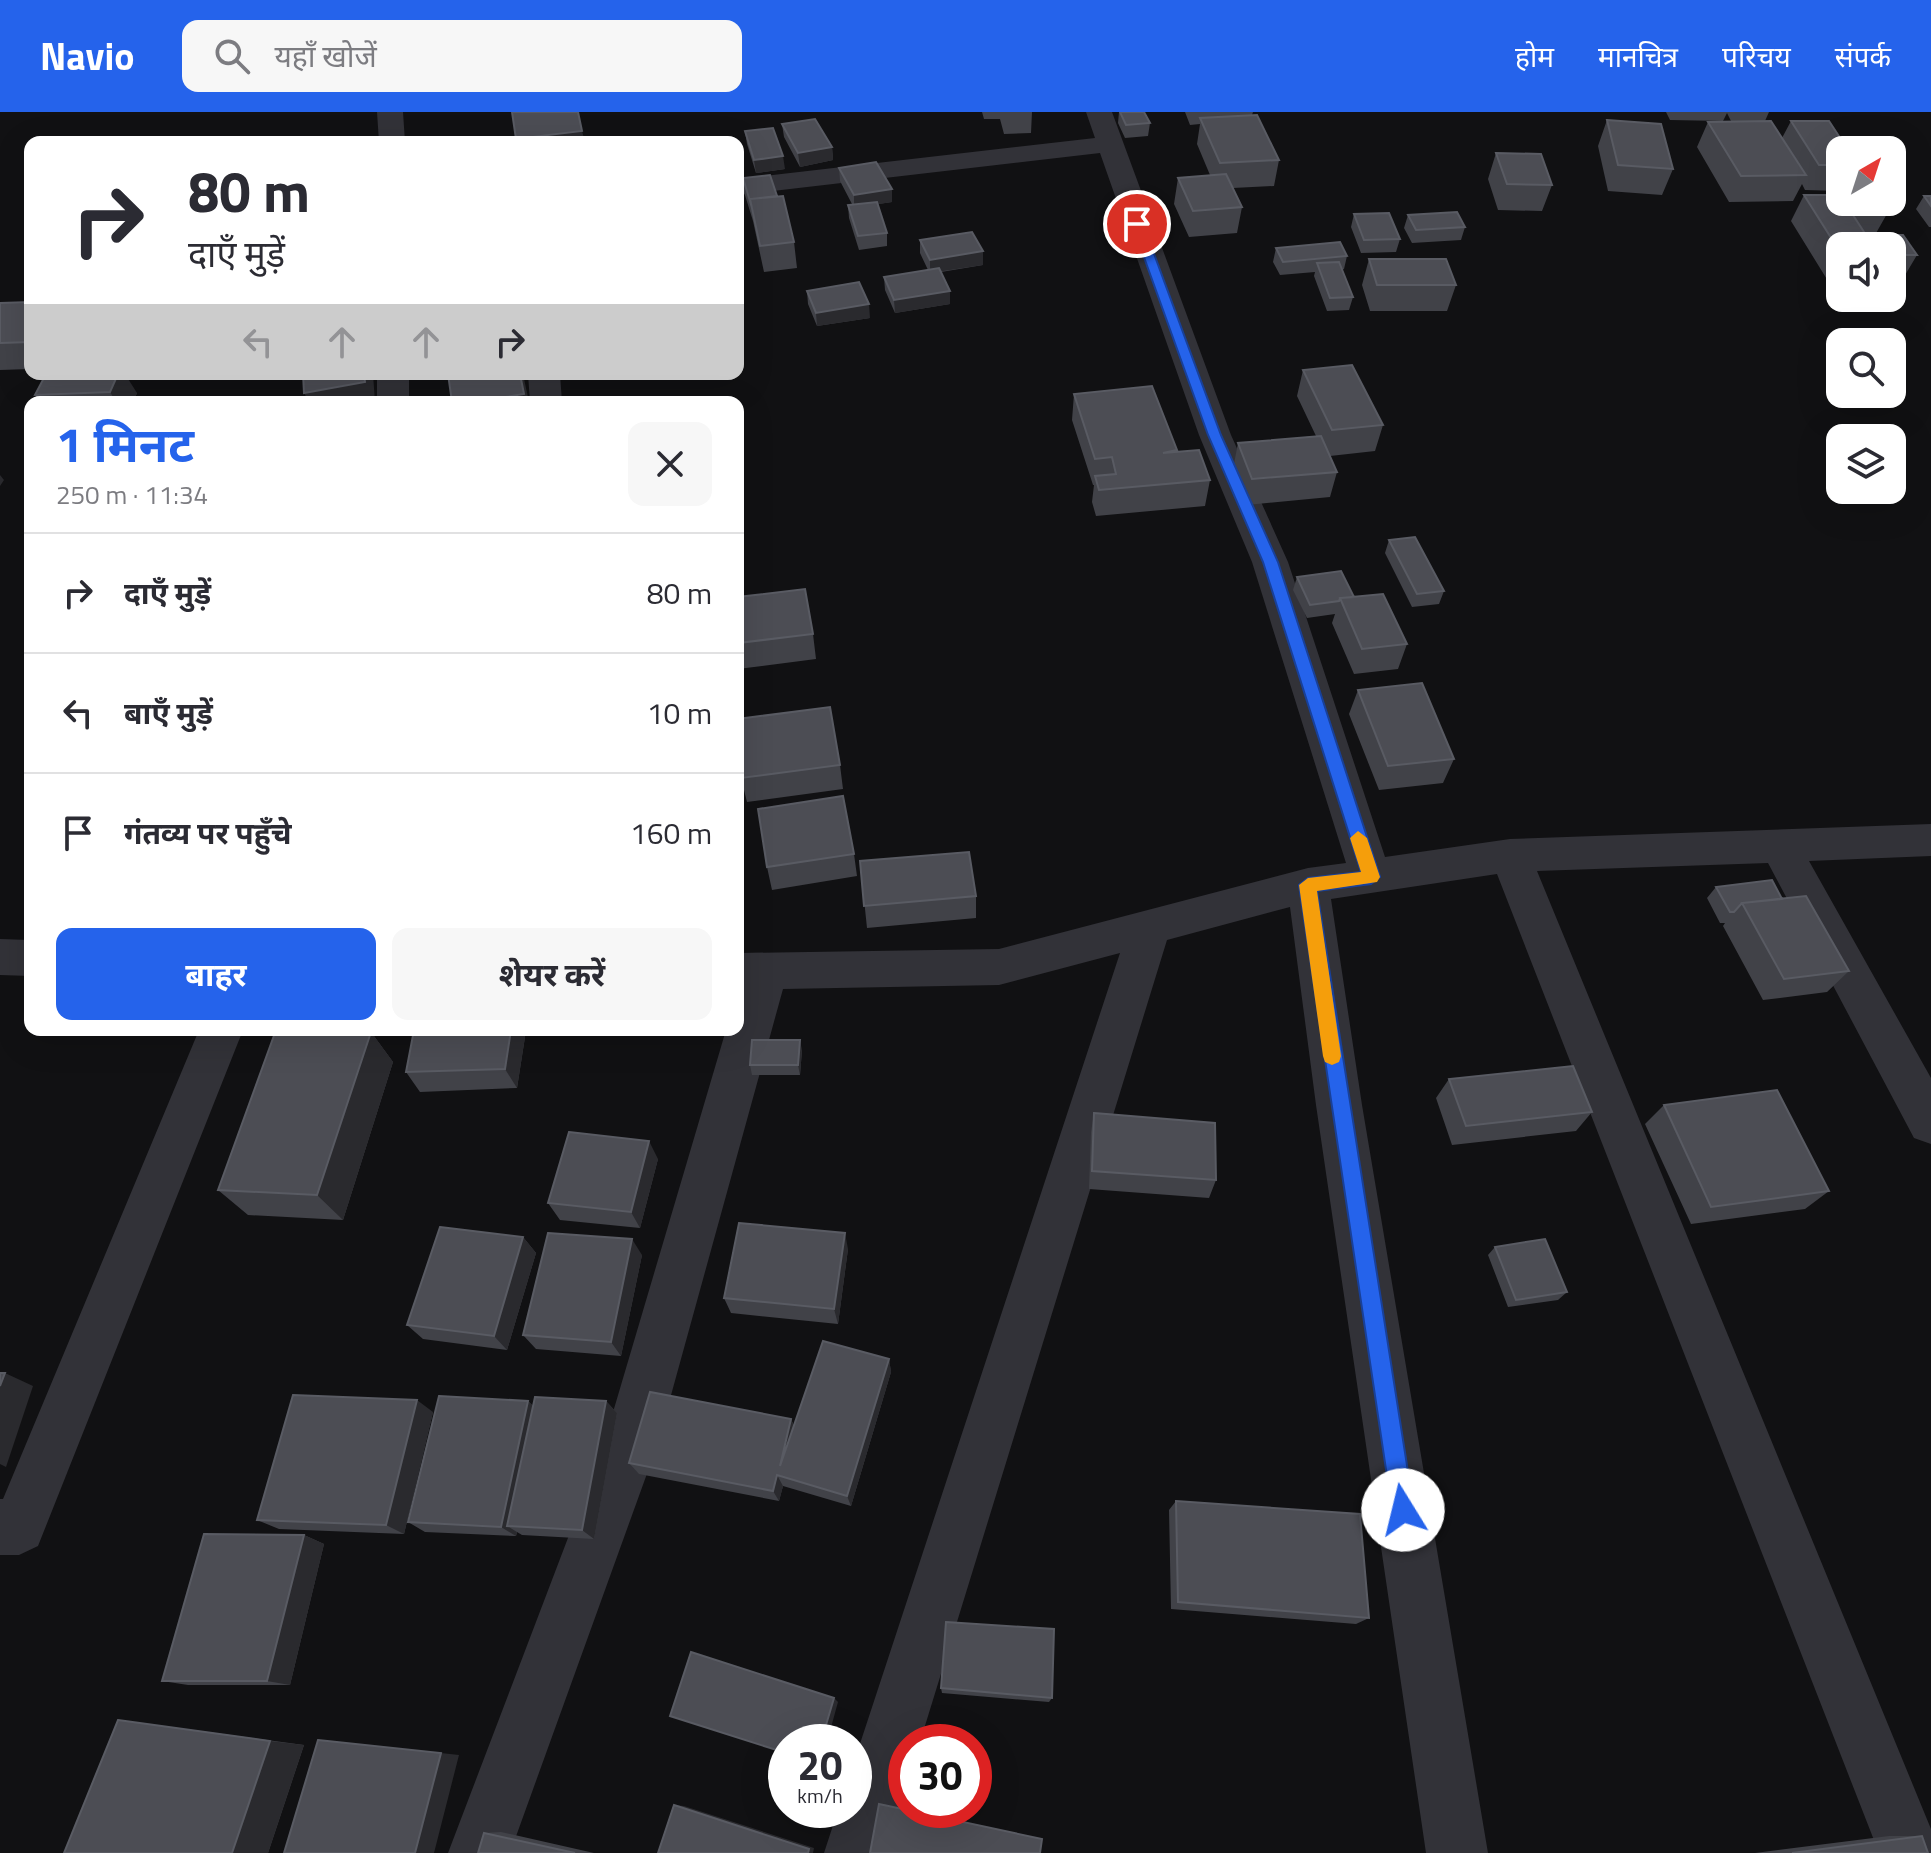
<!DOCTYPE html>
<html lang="hi">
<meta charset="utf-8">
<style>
body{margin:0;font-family:"Titillium Web","Noto Sans Devanagari",sans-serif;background:#f7f7f7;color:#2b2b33;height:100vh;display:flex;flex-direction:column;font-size:30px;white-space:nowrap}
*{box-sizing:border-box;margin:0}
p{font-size:26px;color:#7c7c81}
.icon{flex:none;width:44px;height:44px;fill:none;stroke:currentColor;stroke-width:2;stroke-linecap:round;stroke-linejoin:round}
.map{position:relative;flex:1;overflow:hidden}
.details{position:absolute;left:24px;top:284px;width:720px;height:640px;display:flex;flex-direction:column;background:#fff;border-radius:16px;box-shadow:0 8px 32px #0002}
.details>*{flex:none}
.guide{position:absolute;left:24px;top:24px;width:720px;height:244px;border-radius:16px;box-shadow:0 8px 32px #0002;background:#fff;color:#2b2b33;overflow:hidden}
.needle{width:52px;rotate:39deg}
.buttons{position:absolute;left:1826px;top:24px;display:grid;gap:16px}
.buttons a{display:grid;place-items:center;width:80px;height:80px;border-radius:16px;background:#fff;box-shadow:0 8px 32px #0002;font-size:40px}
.speed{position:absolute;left:768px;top:1612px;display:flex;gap:16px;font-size:40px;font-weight:700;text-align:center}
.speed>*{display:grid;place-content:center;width:104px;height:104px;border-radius:50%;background:#fff;box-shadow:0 8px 32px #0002;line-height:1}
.speed small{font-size:20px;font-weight:400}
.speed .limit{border:12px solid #d22;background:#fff;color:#111}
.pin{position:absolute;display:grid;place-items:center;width:68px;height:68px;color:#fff;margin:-34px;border:4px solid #fff;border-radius:50%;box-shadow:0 2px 8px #0007}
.me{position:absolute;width:88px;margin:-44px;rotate:351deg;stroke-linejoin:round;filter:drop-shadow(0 0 6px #0008)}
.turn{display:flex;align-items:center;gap:28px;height:168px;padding:0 32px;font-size:36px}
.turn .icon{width:104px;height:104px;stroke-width:2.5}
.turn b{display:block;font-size:56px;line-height:68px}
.lanes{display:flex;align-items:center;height:76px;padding:0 32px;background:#0003;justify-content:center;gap:40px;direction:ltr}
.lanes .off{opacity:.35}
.round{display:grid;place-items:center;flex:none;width:84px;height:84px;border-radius:16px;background:#f7f7f7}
.headline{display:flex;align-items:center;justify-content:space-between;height:136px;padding:0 32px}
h1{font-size:48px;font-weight:700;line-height:60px;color:#2563eb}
.cta{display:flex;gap:16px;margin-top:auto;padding:16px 32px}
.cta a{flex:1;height:92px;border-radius:16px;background:#2563eb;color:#fff;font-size:32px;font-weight:700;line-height:92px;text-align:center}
.cta a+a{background:#f7f7f7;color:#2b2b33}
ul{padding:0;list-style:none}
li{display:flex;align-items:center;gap:24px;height:120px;padding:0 32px;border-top:2px solid #e1e1e2}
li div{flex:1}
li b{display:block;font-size:30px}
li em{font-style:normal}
header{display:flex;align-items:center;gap:48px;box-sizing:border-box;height:112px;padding:0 40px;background:#2563eb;color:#fff}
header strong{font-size:38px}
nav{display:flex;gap:44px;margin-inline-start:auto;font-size:28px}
.search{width:560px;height:72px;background:#f7f7f7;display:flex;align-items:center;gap:20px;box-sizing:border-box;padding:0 28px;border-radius:16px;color:#7c7c81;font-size:30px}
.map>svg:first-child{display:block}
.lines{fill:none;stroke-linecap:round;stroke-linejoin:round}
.street{fill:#323238;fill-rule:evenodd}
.wall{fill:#414248}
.shaded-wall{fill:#2a2a2e}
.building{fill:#4c4d54;stroke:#595b63;stroke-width:2}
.route{fill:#2563eb;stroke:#184099;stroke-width:2}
.slow{fill:#f59e0b}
</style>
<header>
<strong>Navio</strong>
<div class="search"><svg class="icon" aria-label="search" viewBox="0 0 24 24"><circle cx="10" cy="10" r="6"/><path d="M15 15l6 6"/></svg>यहाँ खोजें</div>
<nav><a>होम</a><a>मानचित्र</a><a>परिचय</a><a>संपर्क</a></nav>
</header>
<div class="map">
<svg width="1931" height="1741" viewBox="0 0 1931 1741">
<rect width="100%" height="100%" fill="#111113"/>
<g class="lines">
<!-- street -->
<path class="street" d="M377 0H403L405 30H379Z
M1086 0H1112L1231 323 1288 450 1385 745 1510 727 1931 712V744L1809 749 1931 966V1032L1914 1026 1768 751 1537 759 1931 1717V1741H1879L1497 762 1331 787 1362 993 1488 1741H1426L1316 993 1290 795 1167 828 920 1630H906V1676L886 1741H824L838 1698H854V1650L1120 841 999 873 783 877 657 1334 510 1741H448L603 1334 726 918H738V841L999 837 1308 756 1346 751 1252 450 1199 323 1100 41 738 83V67L1095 26Z
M377 262H409V290H377Z
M528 262H560L562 290H530Z
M0 827 30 828V864L0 863Z
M199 918H243L38 1434 19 1443H0V1387H3Z"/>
</g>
<!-- wall -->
<path class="wall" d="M982 0H1032L1031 21 1004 22 1000 7H984Z
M1119 0H1144L1150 11 1148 24 1125 26 1118 11Z
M1185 0H1253L1252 3 1279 48 1274 74 1233 76 1242 95 1237 121 1189 125 1174 92 1178 66 1210 63 1197 32 1200 12 1190 13Z
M1666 0H1769L1765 9 1782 26 1791 9 1840 38V79L1805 78 1802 72 1793 89 1729 90 1697 35 1708 10 1731 9 1727 1 1723 9 1670 8Z
M1607 8 1673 57 1662 83 1608 79 1598 34Z
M782 12 832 35 833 48 800 55 784 25Z
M745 19 785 57 756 61 747 32Z
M1496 41 1552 73 1542 99 1498 98 1488 67Z
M839 56 892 77V90L878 92 887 121V134L859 138 849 106 848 93 852 92 840 69Z
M743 66 777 84 794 130 797 156 764 160 753 109 744 80Z
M1804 83 1888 100 1875 123 1917 143 1901 170H1892V134H1840V170L1828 169 1791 109Z
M1924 84H1931V115H1929L1916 97Z
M1354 102 1400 127 1396 140 1361 141 1351 115Z
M1408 103 1465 115 1461 128 1412 131 1404 116Z
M920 128 983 153 941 160 950 179V192L895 201 885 178 884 165 928 158 920 141Z
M1276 136 1347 144 1344 157 1342 158 1353 185 1349 198 1327 199 1314 164 1315 160 1280 163 1273 150Z
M1369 147 1456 173 1447 199H1370L1362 173Z
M807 179 870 206 817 214 808 192Z
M30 190V257L0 258V191Z
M1303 258 1383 313 1375 339 1330 344 1337 360 1330 385 1247 393 1233 357 1238 331 1316 324 1297 284Z
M46 262 137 281 133 290H40L35 283Z
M1074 282 1177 340 1210 368 1205 394 1096 404 1092 390 1094 373H1093L1072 308Z
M1389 428 1444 479 1439 492 1412 495 1385 441Z
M1297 465 1354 485 1407 532 1398 557 1354 562 1332 511 1335 502 1307 506 1293 478Z
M738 485 813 522 816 547 738 557Z
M1358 578 1454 647 1443 671 1379 678 1349 602Z
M840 653 843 677 747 690 741 666Z
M854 742 857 764 772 778 767 755Z
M860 749 976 784V806L867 816Z
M1716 775 1782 787 1849 859 1827 880 1763 888 1723 814 1725 811H1720L1707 786Z
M414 918H521L525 925 517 976 420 980 406 960Z
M371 920 393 950 343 1108 248 1103 218 1078Z
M802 938 800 963H752L750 953Z
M1449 967 1592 1000 1576 1019 1452 1033 1436 986Z
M1664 993 1829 1079 1805 1097 1691 1112 1645 1012Z
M1094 1001 1216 1068 1209 1086 1089 1077 1091 1020Z
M658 1047 640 1116 560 1108 548 1091Z
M523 1125 536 1141 507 1238 423 1227 407 1213Z
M1495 1135 1567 1180 1558 1188 1508 1195 1488 1143Z
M848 1137 838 1212 731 1201 724 1186Z
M642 1143 621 1244 536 1237 523 1223Z
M889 1247 891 1260 851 1394 783 1374 779 1389 639 1362 629 1351 791 1307 794 1314Z
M528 1289 533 1294 606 1289 617 1301 594 1427 522 1423 517 1420 516 1424 425 1420 408 1410Z
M433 1300 404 1422 279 1417 257 1408Z
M1176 1389 1369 1506 1356 1512 1171 1497 1169 1398Z
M304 1423 324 1432 290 1573H188L162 1569Z
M941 1576 1052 1586 1049 1590 942 1581Z
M118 1608 304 1633 268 1741H64Z
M501 1720 594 1741H478L484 1721Z
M1889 1724H1922L1928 1741H1755Z"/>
<!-- shaded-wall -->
<path class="shaded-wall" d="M582 19 585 30H517L516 27Z
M832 35 833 48 800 55 798 41Z
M783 44 785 57 756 61 754 48Z
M892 77V90L854 96V83Z
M983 139V153L930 161V148Z
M950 179V192L895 201 894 188Z
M869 192 870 206 817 214 816 201Z
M118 262H125L137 281 133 290H116L110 280Z
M364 262H373L375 290H309L304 281Z
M520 262H523L529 290H474Z
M0 363 4 368 0 374Z
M511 918H521L525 925 517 976 505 957Z
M371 920 393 950 343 1108 317 1083Z
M800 928 802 938 800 963 798 953Z
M649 1029 658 1047 640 1116 631 1100Z
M845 1121 848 1137 838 1212 834 1197Z
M523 1125 536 1141 507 1238 494 1224Z
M632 1127 642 1143 621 1244 611 1230Z
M889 1247 891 1260 851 1394 847 1384Z
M5 1261 33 1274 6 1355 0 1352V1274Z
M417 1288 433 1300 404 1422 386 1413Z
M528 1289 541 1301 507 1414 517 1420 516 1424 501 1415Z
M606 1289 617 1301 594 1427 582 1418Z
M791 1307 796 1319 780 1354Z
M777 1363 783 1374 779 1389 773 1379Z
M304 1423 324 1432 290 1573 267 1569Z
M834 1586 838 1590 827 1630H821Z
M270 1629 304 1633 268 1741H232Z
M441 1641 459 1643 434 1741H415Z
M674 1693 684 1694 814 1736 813 1741H808Z"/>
<!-- building -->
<path class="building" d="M512 0H578L582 19 516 27Z
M1120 0H1144L1150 11 1126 13Z
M1257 3 1279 48 1220 51 1200 6Z
M815 7 832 35 798 41 782 12Z
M1607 8 1661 12 1673 57 1618 53Z
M1771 9 1806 63 1741 64 1708 10Z
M1791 9H1829L1848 38H1840V53H1819Z
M773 16 783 44 754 48 745 19Z
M1496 41 1541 42 1552 73 1507 72Z
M876 50 892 77 854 83 839 56Z
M1226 62 1242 95 1193 99 1178 66Z
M770 63 777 84 750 87 752 96 743 66Z
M1804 83H1840V90H1881L1888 100H1851L1866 123H1903L1917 143H1892V134H1840V140Z
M783 84 794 130 760 134 750 87Z
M1924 84H1931V94Z
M877 90 887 121 858 124 848 93Z
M1457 100 1465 115 1416 118 1408 103Z
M1389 101 1400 127 1364 128 1354 102Z
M972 120 983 139 930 148 920 128Z
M1340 130 1347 144 1283 150 1276 136Z
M1369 147H1446L1456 173H1377Z
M1339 150 1353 185 1330 186 1317 151Z
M939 156 950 179 894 188 884 165Z
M859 170 869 192 816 201 807 179Z
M30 190V230L0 231V191Z
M1352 253 1383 313 1332 318 1303 258Z
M46 262H118L110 280 35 283Z
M303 262H364L365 270 304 281Z
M448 262H520L524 282 474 290H452Z
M1152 274 1177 338 1163 341 1199 338 1210 368 1099 378 1095 364 1116 362 1112 345 1095 347 1074 282Z
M1321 324 1337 360 1252 367 1238 331Z
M1415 425 1444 479 1417 482 1389 428Z
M1341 459 1354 485 1340 486 1339 489 1310 493 1297 465Z
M805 477 813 522 738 531V485Z
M1383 482 1407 532 1362 537 1340 486Z
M1422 571 1454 647 1388 654 1358 578Z
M830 595 840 653 741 666 738 638V607Z
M843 684 854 742 767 755 758 697Z
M969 740 976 784 864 794 860 749Z
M1772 768 1782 787 1742 791 1734 800H1730L1716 775Z
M1806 784 1849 859 1784 867 1742 791Z
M276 918H324L371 920 317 1083 218 1078Z
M414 918H511L505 957 406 960Z
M752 928H800L798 953H750Z
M1573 954 1592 1000 1466 1014 1449 967Z
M1777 978 1829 1079 1711 1095 1664 993Z
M1094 1001 1215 1011 1216 1068 1092 1059Z
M569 1020 649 1029 631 1100 548 1091Z
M739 1111 845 1121 834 1197 724 1186Z
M440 1115 523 1125 494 1224 407 1213Z
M548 1121 632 1127 611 1230 523 1223Z
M1545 1127 1567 1180 1516 1188 1495 1135Z
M823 1229 889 1247 847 1384 777 1363 773 1379 629 1351 650 1280 791 1307 780 1354Z
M0 1261H5L0 1274Z
M293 1283 417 1288 386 1413 257 1408Z
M439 1284 528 1289 501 1415 408 1410Z
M535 1285 606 1289 582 1418 507 1414Z
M1176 1389 1360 1402 1369 1506 1178 1490Z
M204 1422 304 1423 267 1569H162Z
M946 1510 1054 1517 1052 1586 941 1576Z
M691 1540 834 1586 821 1630H786V1641L670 1604Z
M118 1608 270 1629 232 1741H64Z
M318 1628 441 1641 415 1741H284Z
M879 1692 1042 1727 1040 1741H870Z
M674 1693 809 1737 808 1741H658Z
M484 1721 575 1741H478Z
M1922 1724 1928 1741H1792Z"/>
<!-- route -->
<path class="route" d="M1137 108 1143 112 1221 323 1278 450 1380 765 1371 772 1317 779 1414 1398 1411 1406 1403 1409 1395 1406 1392 1398 1299 773 1308 766 1361 760 1263 450 1208 323 1132 112Z"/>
<!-- slow -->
<path class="slow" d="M1358 719 1367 726 1380 765 1377 770 1317 779 1341 944 1339 950 1332 953 1325 950 1323 944 1299 773 1308 766 1361 760 1350 726Z"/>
</svg>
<div class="buttons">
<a><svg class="needle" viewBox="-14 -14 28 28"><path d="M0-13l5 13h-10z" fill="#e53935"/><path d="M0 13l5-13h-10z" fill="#7c7c81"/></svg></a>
<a><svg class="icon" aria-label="sound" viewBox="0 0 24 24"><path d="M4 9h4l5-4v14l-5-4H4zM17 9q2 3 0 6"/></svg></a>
<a><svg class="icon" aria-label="search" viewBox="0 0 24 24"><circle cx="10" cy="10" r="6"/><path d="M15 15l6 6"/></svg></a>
<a><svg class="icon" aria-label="layers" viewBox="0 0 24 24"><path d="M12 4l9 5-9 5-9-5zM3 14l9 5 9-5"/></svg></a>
</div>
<div class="speed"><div>20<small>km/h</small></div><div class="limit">30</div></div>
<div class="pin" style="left:1137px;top:112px;background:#d93025"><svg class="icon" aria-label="arrive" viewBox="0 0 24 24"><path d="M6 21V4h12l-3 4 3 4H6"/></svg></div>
<svg class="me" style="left:1403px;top:1398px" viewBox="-20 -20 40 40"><circle r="19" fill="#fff"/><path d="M0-13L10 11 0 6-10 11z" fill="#2563eb"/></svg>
<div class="guide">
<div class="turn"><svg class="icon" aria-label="right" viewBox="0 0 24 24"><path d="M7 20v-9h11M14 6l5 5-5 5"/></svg><div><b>80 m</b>दाएँ मुड़ें</div></div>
<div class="lanes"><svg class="icon off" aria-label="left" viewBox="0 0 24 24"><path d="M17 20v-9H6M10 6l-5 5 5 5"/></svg><svg class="icon off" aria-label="ahead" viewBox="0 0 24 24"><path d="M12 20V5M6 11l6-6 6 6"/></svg><svg class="icon off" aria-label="ahead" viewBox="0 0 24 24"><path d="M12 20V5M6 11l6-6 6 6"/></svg><svg class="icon" aria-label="right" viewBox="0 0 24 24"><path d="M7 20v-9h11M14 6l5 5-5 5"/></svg></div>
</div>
<section class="details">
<div class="headline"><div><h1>1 मिनट</h1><p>250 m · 11:34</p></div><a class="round"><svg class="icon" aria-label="close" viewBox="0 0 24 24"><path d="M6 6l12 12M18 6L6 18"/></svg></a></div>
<ul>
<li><svg class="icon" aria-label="right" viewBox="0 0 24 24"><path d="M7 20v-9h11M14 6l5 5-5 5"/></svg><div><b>दाएँ मुड़ें</b></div><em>80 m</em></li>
<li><svg class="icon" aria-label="left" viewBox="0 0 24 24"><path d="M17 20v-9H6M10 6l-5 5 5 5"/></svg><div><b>बाएँ मुड़ें</b></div><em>10 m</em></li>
<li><svg class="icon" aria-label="arrive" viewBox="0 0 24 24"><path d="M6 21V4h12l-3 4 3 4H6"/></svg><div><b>गंतव्य पर पहुँचे</b></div><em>160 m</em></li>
</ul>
<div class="cta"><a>बाहर</a><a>शेयर करें</a></div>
</section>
</div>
